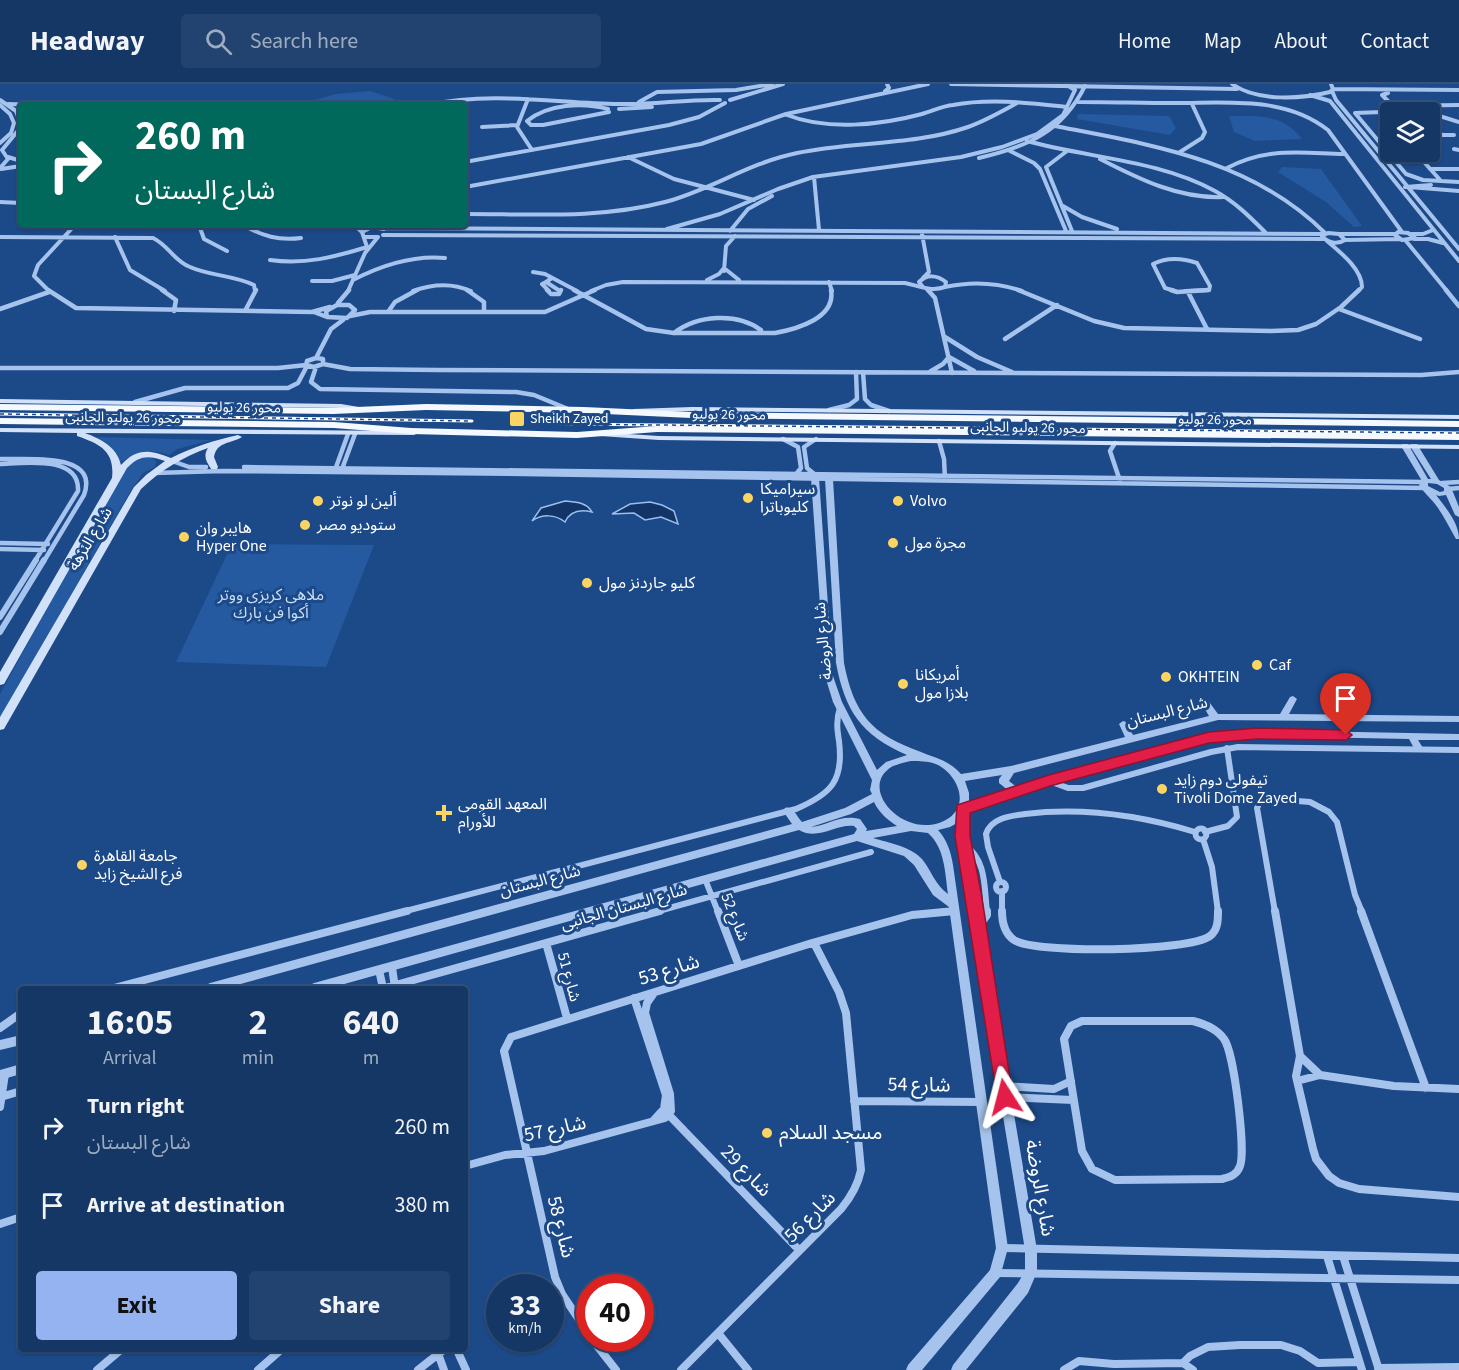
<!DOCTYPE html>
<meta charset="utf-8">
<style>
body{margin:0;font-family:"Source Sans 3","Noto Sans Arabic",sans-serif;background:#22426f;color:#f1f3f6;height:100vh;display:flex;flex-direction:column;font-size:22px;white-space:nowrap}
*{box-sizing:border-box;margin:0}
p{font-size:20px;color:#9dacbf}
.icon{flex:none;width:33px;height:33px;fill:none;stroke:currentColor;stroke-width:2;stroke-linecap:round;stroke-linejoin:round}
.map{position:relative;flex:1;overflow:hidden}
.side{position:absolute;left:18px;top:902px;width:450px;height:366px;display:flex;flex-direction:column;background:#153766;border-radius:6px;box-shadow:0 2px 4px #0004,0 0 0 2px #34517a}
.side>*{flex:none}
.banner{position:absolute;left:18px;top:18px;width:450px;height:126px;border-radius:6px;box-shadow:0 2px 4px #0004,0 0 0 2px #34517a;background:#00695c;color:#fff;overflow:hidden}
.fabs{position:absolute;left:1380px;top:18px;display:grid;gap:12px}
.fabs a{display:grid;place-items:center;width:60px;height:60px;border-radius:6px;background:#153766;box-shadow:0 2px 4px #0004,0 0 0 2px #34517a;font-size:30px}
.speed{position:absolute;left:486px;top:1190px;display:flex;gap:12px;font-size:30px;font-weight:700;text-align:center}
.speed>*{display:grid;place-content:center;width:78px;height:78px;border-radius:50%;background:#153766;box-shadow:0 2px 4px #0004,0 0 0 2px #34517a;line-height:1}
.speed small{font-size:15px;font-weight:400}
.speed .limit{border:9px solid #d22;background:#fff;color:#111}
.pin{position:absolute;display:grid;place-items:center;width:51px;height:51px;color:#fff;margin:-62px -26px;border-radius:50% 50% 50% 0;rotate:-45deg;box-shadow:0 0 6px #0007}
.pin .icon{rotate:45deg}
.me{position:absolute;width:66px;margin:-33px;rotate:351deg;stroke-linejoin:round;filter:drop-shadow(0 0 4px #0008)}
.turn{display:flex;align-items:center;gap:21px;height:126px;padding:0 18px;font-size:27px}
.turn .icon{width:78px;height:78px;stroke-width:2.5}
.turn b{display:block;font-size:42px;line-height:51px}
.eta{display:flex;justify-content:space-evenly;align-items:center;height:102px;text-align:center}
.eta b{font-size:36px;font-weight:700;line-height:42px}
.primary-button{display:flex;gap:12px;margin-top:auto;padding:12px 18px}
.primary-button a{flex:1;height:69px;border-radius:6px;background:#95b2f1;color:#111;font-size:24px;font-weight:700;line-height:69px;text-align:center}
.primary-button a+a{background:#22426f;color:#f1f3f6}
ul{padding:0;list-style:none}
li{display:flex;align-items:center;gap:18px;height:78px;padding:0 18px}
li div{flex:1}
li b{display:block;font-size:22px}
li em{font-style:normal}
header{display:flex;align-items:center;gap:36px;box-sizing:border-box;height:84px;padding:0 30px;background:#153766;border-bottom:2px solid #34517a}
header strong{font-size:28px}
nav{display:flex;gap:33px;margin-inline-start:auto;font-size:21px}
.search{width:420px;height:54px;background:#22426f;display:flex;align-items:center;gap:15px;box-sizing:border-box;padding:0 21px;border-radius:6px;color:#9dacbf;font-size:22px}
.map>svg:first-child{display:block}
.green{fill:#255aa1}
.water{fill:#133466;stroke:#98beee;stroke-width:1.5}
.lines{fill:none;stroke-linecap:round;stroke-linejoin:round}
.minor-far3{stroke:#a5c3ec;stroke-width:4}
.minor-far2{stroke:#a5c3ec;stroke-width:4.5}
.minor-far1{stroke:#a5c3ec;stroke-width:6}
.minor{stroke:#a5c3ec;stroke-width:8}
.tertiary{fill:#a5c3ec;fill-rule:evenodd}
.secondary{fill:#d1e1f9;fill-rule:evenodd}
.trunk{fill:#f4f8ff;fill-rule:evenodd}
.rail-casing{stroke:#fff;stroke-width:3}
.rail{stroke:#1c4988;stroke-width:1.5;stroke-dasharray:4;stroke-linecap:butt}
.route{fill:#e11d48;stroke:#92132f;stroke-width:1.5}
.poi-dot{fill:#fcd463;stroke:#1c4988;stroke-width:2}
.labels{text-anchor:middle;dominant-baseline:central;stroke-width:6;stroke-linejoin:round;paint-order:stroke}
.far-street-label{font-size:14px;fill:#fff;stroke:#1c4988}
.far-poi-label{font-size:14px;fill:#fff;stroke:#1c4988;text-anchor:start}
.poi-label{font-size:16px;fill:#fff;stroke:#1c4988;text-anchor:start}
.street-label{font-size:16px;fill:#fff;stroke:#1c4988}
.park-label{font-size:16px;fill:#cadef9;stroke:#1c4988}
.near-street-label{font-size:20px;fill:#fff;stroke:#1c4988}
.near-poi-label{font-size:20px;fill:#fff;stroke:#1c4988;text-anchor:start}
</style>
<header>
<strong>Headway</strong>
<div class="search"><svg class="icon" aria-label="search" viewBox="0 0 24 24"><circle cx="10" cy="10" r="6"/><path d="M15 15l6 6"/></svg>Search here</div>
<nav><a>Home</a><a>Map</a><a>About</a><a>Contact</a></nav>
</header>
<div class="map">
<svg width="1459" height="1286" viewBox="0 0 1459 1286">
<rect width="100%" height="100%" fill="#1c4988"/>
<!-- green -->
<path class="green" d="M370 7 394 15 400 21H304V19L336 10Z
M1078 30 1169 32 1176 44 1170 51 1077 35Z
M1229 32C1259 32 1282 29 1302 55L1255 57 1234 48Z
M1282 83 1321 85 1362 142 1354 143 1326 118 1278 88Z
M97 353 212 356 177 365 169 371C147 364 141 366 121 378Z
M140 373H151L156 377 155 383 143 389 131 406 0 634V610L127 380Z
M232 460 374 461 326 583 176 578Z"/>
<!-- water -->
<path class="water" d="M565 417C576 418 586 418 592 428 580 425 570 427 565 438 555 430 542 430 532 437L541 424Z
M650 418 662 421 674 427 678 440 661 433 645 436 634 429 612 430 630 420Z"/>
<g class="lines">
<!-- minor-far3 -->
<path class="minor-far3" d="M951 0 1237 5
M1232 0C1257 18 1301 15 1330 8L1333 5 1331 0
M1333 5 1459 6
M885 7 889 4 887 0
M1332 7 1336 16 1459 165
M1388 9 1382 11 1392 21
M1310 11 1330 17 1459 177
M528 15 517 43 532 66
M0 16 16 27 21 40
M730 16 783 0
M639 18 657 8 736 6 772 0
M1078 18C1111 18 1143 19 1176 19 1228 19 1285 12 1328 46L1402 148
M8 20 42 21
M0 21 10 30 14 39 11 49 0 59
M428 21C492 7 555 19 619 20 653 21 686 15 720 16
M1407 23 1426 28
M608 25C582 18 548 20 527 37L531 41H543L609 28
M619 25 652 23
M1382 28 1355 29 1406 90 1423 96 1459 98
M1430 29 1459 38
M787 31C828 47 881 41 922 30 933 27 942 22 953 21 990 14 1030 19 1067 23
M1390 39 1382 28 1389 22 1459 21
M1055 42C1152 61 1252 76 1325 149
M482 43 517 41
M1430 47 1443 51H1454
M1027 57C1088 74 1159 76 1215 107 1235 118 1249 132 1265 148
M1454 65 1459 66
M1008 66 1034 79 1040 85 1066 147
M1067 67 1046 83 1072 147
M1180 68 1202 54 1205 48 1192 20
M1415 68 1441 97
M8 73 21 77
M628 73 674 95 754 116
M979 74C1027 63 1062 48 1085 2
M1100 75C1139 95 1179 115 1224 113
M465 78 669 41 699 33 725 19
M0 84 8 75 2 66 21 43
M1227 84C1268 63 1299 69 1344 70
M1 85 21 82
M1430 85H1459
M814 93 819 146
M465 103 701 60 786 30 928 0
M1405 103 1431 101
M1409 103 1459 107
M0 118 21 119
M1063 122 1082 133 1117 145
M465 130C532 130 600 135 665 118 711 106 748 79 797 69 853 57 913 62 968 43 985 37 1001 28 1017 19
M199 141 204 155 227 167
M243 141C263 152 278 157 301 154
M354 141 362 148
M382 144 1323 150
M667 145 720 130 778 105 813 93 961 73 1002 63 1037 50 1063 31 1075 6 1068 2
M730 147 748 125 772 112
M1398 148 1408 149 1415 154 1402 156 1395 151Z
M1328 149 1339 150 1345 156C1337 161 1328 159 1322 152Z
M922 150 929 188 923 194
M1339 150H1395
M1411 150H1423L1433 146
M383 151 1324 155
M0 153 153 154C168 161 174 177 190 183 210 192 233 191 254 201L255 207
M115 153 130 186 165 207
M365 153H378
M1414 155H1428L1443 159
M1345 156 1400 155
M1327 157C1340 168 1362 185 1362 203L1358 207
M1406 157 1447 207
M367 163 362 148 372 143 384 145
M270 176C304 181 335 173 367 163
M724 187 726 162 735 152
M533 188 545 190 577 207
M353 196C382 181 412 171 445 174
M707 196 719 190 724 184 739 196
M312 197H332L355 191
M546 198 560 207
M546 198 542 200 549 207
M546 198 552 194
M829 198 832 207
M945 203C972 197 996 198 1022 207
M927 205 929 207
M49 207 34 192 38 181 75 141
M348 207 365 169 378 153
M413 207C432 200 453 199 471 207
M591 207 606 201 623 198 905 199C919 202 931 208 945 203L946 198C937 191 927 190 919 198L923 203
M1175 207 1165 204 1153 180C1167 173 1182 174 1197 179L1210 202 1209 206 1185 207"/>
<!-- minor-far2 -->
<path class="minor-far2" d="M48 206 76 224 312 228 330 223
M162 206 176 216 174 227
M467 206 484 218V228
M547 206 551 210H559L561 206
M574 206 646 245 674 249H775C797 245 836 234 831 206
M928 206 935 214 952 289
M1018 206 1094 237 1124 244 1271 247 1298 246 1316 240 1341 223 1359 206
M1171 206 1177 208 1209 206
M1446 206 1459 222
M1188 208 1207 245
M338 219 349 206
M337 221H349L355 226 347 234 327 233 326 227Z
M0 225 49 208
M1339 225 1420 255
M245 227 256 206
M314 228 327 233
M388 228 395 218 417 206
M350 232 370 228H545L595 206
M674 249C697 231 737 228 761 246L760 249
M945 253 977 273 1012 288
M1005 255 1057 221
M316 274 331 245 343 236
M316 274 323 275V280L314 283 306 281 307 277Z
M323 280 350 285 437 286 1421 291 1459 288
M316 283 311 298 320 305 516 308 534 311 568 325
M0 284H278L306 281
M931 287 943 280 949 273 974 287
M863 288 865 315 871 321 889 327
M135 318 185 304H288L298 299 307 282
M829 326 849 321 857 315 856 288
M783 355 798 363 801 384 797 389
M939 357 944 375 945 395
M1115 359 1110 367 1120 397
M0 375C26 376 100 367 84 411L44 477
M172 377 189 383H206
M0 380C25 379 80 371 78 407L35 477
M244 383 1425 398
M342 385 355 350
M335 386 348 350
M154 389 223 387 524 390 1425 404
M813 389 807 384 804 363 816 355
M1442 399 1459 398
M1448 405 1459 404
M0 459 48 460
M0 465 44 466"/>
<!-- minor-far1 -->
<path class="minor-far1" d="M0 533 36 476
M0 548 44 476
M1049 697 1068 704H1083L1211 668 1238 663 1459 666
M1195.5 750a5.5 5.5 0 1 1 11 0a5.5 5.5 0 1 1-11 0Z
M1205 748 1228 742 1237 733 1227 664
M1203 755 1212 783 1218 828
M964 760C987 777 984 802 987 828
M705 795 718 828
M996 803a5 5 0 1 1 10 0a5 5 0 1 1-10 0Z
M1000 798 988 763 986 750C991 734 1010 732 1025 730 1083 723 1139 731 1195 748
M1002 807V828
M402 828 796 725C831 710 844 697 839 657 837 645 836 635 840 624
M655 828 871 768
M939 828 955 827
M1275 828 1257 724 1262 714 1310 718 1329 728 1337 738 1355 811 1362 828"/>
<!-- minor -->
<path class="minor" d="M718 827 739 882
M1002 827C1002 838 1004 849 1014 856 1035 870 1188 868 1210 852 1218 846 1218 836 1218 827
M1275 827 1300 972 1296 992 1313 1065 1316 1075 1329 1092 1339 1099 1359 1105 1459 1113
M1361 827 1426 1004
M978 843 987 831V827
M546 859 567 934
M392 883 395 904
M379 886 383 904
M114 904 407 827
M385 904 660 827
M634 914 666 1011 664 1025 654 1036
M1082 937H1193C1205 940 1217 945 1224 955 1234 968 1246 1067 1240 1082 1237 1091 1230 1093 1222 1095L1115 1096 1092 1085 1082 1067 1064 955 1071 942Z
M0 944 21 929
M1300 972 1319 990
M1297 997 1320 991 1394 1002 1459 1005
M1003 1002 1054 1005 1071 997
M1 1013 21 1007
M1005 1013 1073 1016
M854 1017 982 1018
M0 1023 5 990
M669 1031 799 1166
M465 1082 505 1071 544 1067 665 1034 671 1027 670 1010 645 929 647 919 654 909
M0 1140 21 1133
M1002 1164 1459 1174
M1327 1172 1362 1286
M1343 1172 1379 1286
M996 1189 1459 1196
M718 1249 748 1286
M590 1252 562 1210 555 1193 504 967 511 953 812 859 912 831 955 827
M591 1254 616 1286
M436 1264 444 1286
M456 1264 466 1286
M1183 1279 1190 1272 1208 1263 1240 1261H1281L1300 1267 1318 1279 1359 1278
M1378 1284 1459 1283
M97 1286 123 1264
M258 1286 283 1264
M418 1286 446 1264
M681 1286 841 1125C851 1113 858 1101 861 1086L846 929 839 908 814 859
M1064 1286 1079 1277 1114 1280 1183 1279 1193 1286"/>
<!-- tertiary -->
<path class="tertiary" d="M1402 360H1408L1428 395H1431L1410 362 1411 360H1417L1439 396 1451 403 1459 423V433L1455 431 1446 411 1439 412 1436 411C1446 424 1459 439 1459 455H1456C1450 445 1445 434 1438 424 1432 415 1424 409 1419 401L1422 397 1401 362ZM1428 399 1437 400 1444 404V407L1440 408 1428 402Z
M812 392H815L819 394 833 592 842 618 877 686 886 678 907 671C861 651 845 627 836 579L825 395 829 393 833 395 844 579C854 630 871 650 921 668 938 675 948 676 961 690L1011 682 1125 653 1119 640 1123 637 1126 638 1133 651 1209 632 1200 617 1204 614 1207 615 1218 630H1280L1290 613 1293 612 1297 615 1289 630 1459 632V638L1218 636 1014 689 1009 697 1018 704 1049 693 1197 653 1257 646 1459 650V656H1418L1423 664 1421 666H1415L1409 655 1257 652 1197 659 1050 700 966 729 967 752 1037 1166V1188L1028 1209 966 1286H951L953 1281 1018 1199 1025 1187V1166L957 752V739L950 743 938 746C947 756 951 768 953 781L1008 1164 1000 1193 922 1286H906L908 1281 990 1186 996 1164 949 823 933 811 914 781 904 772 857 757 330 904H309L310 901 314 899 854 750 857 745 854 742C835 740 818 757 799 746L226 904H205L206 901 210 899 792 740 783 727 785 724C793 721 796 732 802 738L845 724 872 710 870 706 872 696 833 618 825 592 811 394ZM911 677C920 677 930 677 938 681 957 691 970 719 949 734 908 761 854 704 893 682 899 680 906 678 911 677ZM1002 691 999 695V699L1009 707 969 720V709L965 697ZM874 718C879 729 888 736 897 742L866 747 867 745 860 735C840 730 829 741 811 743L851 730ZM911 747 928 749C945 764 945 789 948 810 935 801 931 786 922 775 910 762 889 759 873 754Z
M21 951V961L0 966V956Z
M21 980V990L0 996V986Z"/>
<!-- secondary -->
<path class="secondary" d="M0 315 341 320 365 324 369 326 365 328 341 324 0 319Z
M692 323 1459 331V335L692 327 634 329 630 327 634 325Z
M0 344 414 347 418 349 414 351 85 349C101 355 117 363 121 381 137 363 151 366 171 374 193 363 215 356 238 351L242 353C231 360 217 357 214 373L218 383 217 385H211C206 377 203 372 208 364 183 373 161 386 141 405L4 645 0 646V633L134 403 146 391 165 377C149 371 139 371 127 384L4 600 0 601V588L112 394C115 367 100 360 77 352V349L0 348Z
M597 348 659 352 1459 361V365L659 356 600 352H597Z"/>
<!-- trunk -->
<path class="trunk" d="M0 320 333 324 426 320 584 323 691 328 1459 337V343L691 334 584 329 426 326 333 330 0 326Z
M0 334 334 338 411 344 577 348 657 342 1459 350V356L657 348 577 354 411 350 334 344 0 340Z"/>
<!-- rail casing -->
<g class="rail-casing">
<path id="rail" d="M0 330 472 337
M560 340 1459 349"/>
</g>
<!-- rail -->
<use href="#rail" class="rail"/>
</g>
<!-- route -->
<path class="route" d="M1257 644 1346 646 1352 651 1346 656 1257 655 1209 659 1050 702 970 729V752L981 808 1013 1013 1011 1019 1005 1022 998 1019 955 752 957 721 1049 691 1209 648Z"/>
<!-- markers -->
<g class="poi-dot">
<rect x="509" y="327" width="16" height="16" rx="3"/>
<circle cx="748" cy="414" r="6"/>
<circle cx="318" cy="417" r="6"/>
<circle cx="898" cy="417" r="6"/>
<circle cx="305" cy="441" r="6"/>
<circle cx="184" cy="453" r="6"/>
<circle cx="893" cy="459" r="6"/>
<circle cx="587" cy="499" r="6"/>
<circle cx="1257" cy="581" r="6"/>
<circle cx="1166" cy="593" r="6"/>
<circle cx="903" cy="600" r="6"/>
<circle cx="1162" cy="705" r="6"/>
<path d="M441 720h6v6h6v6h-6v6h-6v-6h-6v-6h6z"/>
<circle cx="82" cy="781" r="6"/>
<circle cx="767" cy="1049" r="6"/>
</g>
<g class="labels">
<!-- far-street labels -->
<g class="far-street-label">
<text transform="translate(244 324) rotate(1)">محور 26 يوليو</text>
<text transform="translate(729 331) rotate(1)">محور 26 يوليو</text>
<text transform="translate(123 334) rotate(1)">محور 26 يوليو الجانبى</text>
<text transform="translate(1215 336) rotate(1)">محور 26 يوليو</text>
<text transform="translate(1028 344) rotate(1)">محور 26 يوليو الجانبى</text>
</g>
<!-- far-poi labels -->
<g class="far-poi-label">
<text x="530" y="335">Sheikh Zayed</text>
</g>
<!-- poi labels -->
<g class="poi-label">
<text x="760" y="405">سيراميكا<tspan x="760" dy="18">كليوباترا</tspan></text>
<text x="330" y="417">ألين لو نوتر</text>
<text x="910" y="417">Volvo</text>
<text x="317" y="441">ستوديو مصر</text>
<text x="196" y="444">هايبر وان<tspan x="196" dy="18">Hyper One</tspan></text>
<text x="905" y="459">مجرة مول</text>
<text x="599" y="499">كليو جاردنز مول</text>
<text x="1269" y="581">Caf</text>
<text x="915" y="591">أمريكانا<tspan x="915" dy="18">بلازا مول</tspan></text>
<text x="1178" y="593">OKHTEIN</text>
<text x="1174" y="696">تيفولى دوم زايد<tspan x="1174" dy="18">Tivoli Dome Zayed</tspan></text>
<text x="458" y="720">المعهد القومى<tspan x="458" dy="18">للأورام</tspan></text>
<text x="94" y="772">جامعة القاهرة<tspan x="94" dy="18">فرع الشيخ زايد</tspan></text>
</g>
<!-- street labels -->
<g class="street-label">
<text transform="translate(90 455) rotate(-59)">شارع النزهة</text>
<text transform="translate(823 557) rotate(-95)">شارع الروضة</text>
<text transform="translate(1167 628) rotate(-14)">شارع البستان</text>
<text transform="translate(540 797) rotate(-15)">شارع البستان</text>
<text transform="translate(624 823) rotate(-16)">شارع البستان الجانبى</text>
<text transform="translate(735 833) rotate(68)">شارع 52</text>
<text transform="translate(569 893) rotate(75)">شارع 51</text>
</g>
<!-- park labels -->
<g class="park-label">
<text x="271" y="511">ملاهى كريزى ووتر<tspan x="271" dy="18">أكوا فن بارك</tspan></text>
</g>
<!-- near-street labels -->
<g class="near-street-label">
<text transform="translate(669 886) rotate(-17)">شارع 53</text>
<text transform="translate(919 1001) rotate(1)">شارع 54</text>
<text transform="translate(555 1045) rotate(-12)">شارع 57</text>
<text transform="translate(746 1087) rotate(46)">شارع 29</text>
<text transform="translate(1040 1104) rotate(80)">شارع الروضة</text>
<text transform="translate(810 1133) rotate(-45)">شارع 56</text>
<text transform="translate(561 1143) rotate(76)">شارع 58</text>
</g>
<!-- near-poi labels -->
<g class="near-poi-label">
<text x="779" y="1049">مسجد السلام</text>
</g>
</g>
</svg>
<div class="fabs">
<a><svg class="icon" aria-label="layers" viewBox="0 0 24 24"><path d="M12 4l9 5-9 5-9-5zM3 14l9 5 9-5"/></svg></a>
</div>
<div class="speed"><div>33<small>km/h</small></div><div class="limit">40</div></div>
<div class="pin" style="left:1346px;top:651px;background:#d93025"><svg class="icon" aria-label="arrive" viewBox="0 0 24 24"><path d="M6 21V4h12l-3 4 3 4H6"/></svg></div>
<svg class="me" style="left:1005px;top:1013px" viewBox="-20 -20 40 40"><path d="M0-17L14 15 0 8-14 15z" fill="#e11d48" stroke="#fff" stroke-width="4"/></svg>
<div class="banner">
<div class="turn"><svg class="icon" aria-label="right" viewBox="0 0 24 24"><path d="M7 20v-9h11M14 6l5 5-5 5"/></svg><div><b>260 m</b>شارع البستان</div></div>
</div>
<section class="side">
<div class="eta">
<div><b>16:05</b><p>Arrival</p></div>
<div><b>2</b><p>min</p></div>
<div><b>640</b><p>m</p></div>
</div>
<ul>
<li><svg class="icon" aria-label="right" viewBox="0 0 24 24"><path d="M7 20v-9h11M14 6l5 5-5 5"/></svg><div><b>Turn right</b><p>شارع البستان</p></div><em>260 m</em></li>
<li><svg class="icon" aria-label="arrive" viewBox="0 0 24 24"><path d="M6 21V4h12l-3 4 3 4H6"/></svg><div><b>Arrive at destination</b></div><em>380 m</em></li>
</ul>
<div class="primary-button"><a>Exit</a><a>Share</a></div>
</section>
</div>
